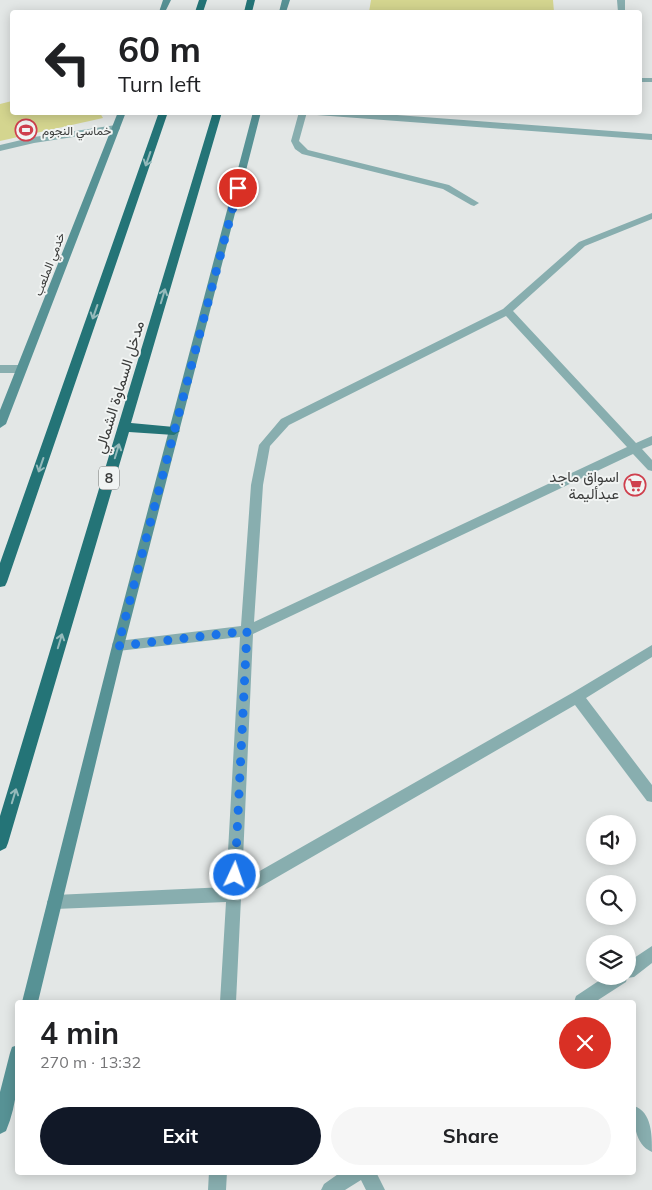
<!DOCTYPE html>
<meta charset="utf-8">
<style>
body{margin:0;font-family:Mulish,Vazirmatn,sans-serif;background:#f6f6f6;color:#202124;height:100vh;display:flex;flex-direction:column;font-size:19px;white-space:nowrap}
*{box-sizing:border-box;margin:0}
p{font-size:16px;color:#757577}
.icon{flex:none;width:28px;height:28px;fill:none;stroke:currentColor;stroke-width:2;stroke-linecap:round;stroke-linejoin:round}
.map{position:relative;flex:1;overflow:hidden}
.drawer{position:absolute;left:15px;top:1000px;width:621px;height:175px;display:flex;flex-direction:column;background:#fff;border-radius:5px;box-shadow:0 2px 12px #0003}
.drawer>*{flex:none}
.banner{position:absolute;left:10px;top:10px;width:632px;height:105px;border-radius:5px;box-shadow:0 2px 12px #0003;background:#fff;color:#202124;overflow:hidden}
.tools{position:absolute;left:586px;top:815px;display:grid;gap:10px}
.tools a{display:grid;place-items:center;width:50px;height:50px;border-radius:50%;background:#fff;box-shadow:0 2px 12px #0003;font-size:25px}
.pin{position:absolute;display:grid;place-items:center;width:42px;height:42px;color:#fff;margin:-21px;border:2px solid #fff;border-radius:50%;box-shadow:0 1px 5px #0007}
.me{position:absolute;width:55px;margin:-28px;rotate:3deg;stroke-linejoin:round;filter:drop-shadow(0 0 4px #0008)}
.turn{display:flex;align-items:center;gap:18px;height:105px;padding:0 25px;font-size:22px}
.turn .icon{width:65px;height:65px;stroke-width:2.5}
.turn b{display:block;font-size:35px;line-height:42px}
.round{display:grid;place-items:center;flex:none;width:52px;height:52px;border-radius:26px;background:#f6f6f6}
.head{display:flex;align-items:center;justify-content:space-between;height:85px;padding:0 25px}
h1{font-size:30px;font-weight:700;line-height:38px}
.cta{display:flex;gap:10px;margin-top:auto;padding:10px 25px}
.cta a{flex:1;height:58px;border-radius:30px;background:#111827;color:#fff;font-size:20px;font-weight:700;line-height:58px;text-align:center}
.cta a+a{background:#f6f6f6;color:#202124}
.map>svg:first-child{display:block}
.green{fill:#d4d58f}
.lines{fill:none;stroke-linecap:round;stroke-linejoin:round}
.minor{fill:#88aeaf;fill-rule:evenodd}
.secondary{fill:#579295;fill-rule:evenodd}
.trunk{fill:#247477;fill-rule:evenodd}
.oneway{stroke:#95babb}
.route{stroke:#1a73e8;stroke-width:9;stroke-dasharray:0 16.2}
.labels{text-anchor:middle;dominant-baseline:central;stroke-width:4;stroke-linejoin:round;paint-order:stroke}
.far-poi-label{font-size:12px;fill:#3c3d3c;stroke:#f1f4f3;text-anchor:start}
.far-street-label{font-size:12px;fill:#3c3d3c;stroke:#f1f4f3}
.shield{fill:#f1f4f3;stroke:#727473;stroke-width:1}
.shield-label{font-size:14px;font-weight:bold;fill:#3c3d3c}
.street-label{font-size:15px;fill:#3c3d3c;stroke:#f1f4f3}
.poi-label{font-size:15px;fill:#3c3d3c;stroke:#f1f4f3;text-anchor:end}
</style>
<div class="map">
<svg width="652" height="1190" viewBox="0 0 652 1190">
<rect width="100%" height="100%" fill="#e3e7e6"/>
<!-- green -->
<path class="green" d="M371 0H553L554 12H369Z
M12 101V112L100 113 103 118 0 141V104Z"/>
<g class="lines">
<!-- minor -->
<path class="minor" d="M617 0H625V12H618Z
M640 78H652V82H640Z
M299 112H307L299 141 308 150 449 185 479 203 474 206 471 205 443 189 302 154 295 149 291 141Z
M313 112H357L652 134V140L317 115Z
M116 125 120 128 119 130 34 143 0 151V145L34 137Z
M652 213V219L585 246 513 311 636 443 652 436V445L642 449 652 460V471L648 470 633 454 253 634 242 881 572 693 652 645V657L586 698 652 785V802L647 801 575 705 241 898 236 1002H220L226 902 55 909 50 907 47 902 50 897 55 895 226 887 240 637 118 651 113 650 112 646 113 642 118 641 241 626 251 485 259 445 281 419 503 309 579 242ZM506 316 627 447 254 622 263 485 270 446 289 425Z
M0 365H22L27 369 22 373H0Z
M652 946V963L634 977 627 978 626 982 595 1002H574L576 996 606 976H628V962Z
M634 1106C652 1112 652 1135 652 1152 634 1144 634 1122 634 1106Z
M209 1172H227L226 1190H208Z
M341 1172H376L385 1190H366L361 1180 345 1190H321L324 1184Z"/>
<!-- secondary -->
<path class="secondary" d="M163 0H171L165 12H159Z
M282 0H290L286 12H279Z
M118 112H126L6 424 0 428V410Z
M253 112H261L124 646 38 1002H22L112 646Z
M18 1045C18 1075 18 1103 6 1131L0 1134V1092L10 1053 12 1047Z"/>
<!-- trunk -->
<path class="trunk" d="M199 0H207L203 12H195Z
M247 0H255L252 12H244Z
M159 112H168L7 582 5 586 0 587V563Z
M213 112H222L131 423 174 427 180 431 174 435 129 432 8 843 6 848 0 851V816Z"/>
</g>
<!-- one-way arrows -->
<defs><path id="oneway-shaft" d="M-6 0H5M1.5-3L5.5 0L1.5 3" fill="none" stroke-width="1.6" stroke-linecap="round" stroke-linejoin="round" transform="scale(1.25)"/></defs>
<g class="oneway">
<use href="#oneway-shaft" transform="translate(148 159) rotate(109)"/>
<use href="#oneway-shaft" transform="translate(163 296) rotate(-73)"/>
<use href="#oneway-shaft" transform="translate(95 312) rotate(109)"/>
<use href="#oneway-shaft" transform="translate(117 451) rotate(-73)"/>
<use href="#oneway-shaft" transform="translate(41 465) rotate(109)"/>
<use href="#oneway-shaft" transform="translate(60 641) rotate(-73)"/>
<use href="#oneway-shaft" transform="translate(14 796) rotate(-73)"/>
</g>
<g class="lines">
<!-- route -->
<path class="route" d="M235 875 247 631 118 646 238 188"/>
</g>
<!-- icons -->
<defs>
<g id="stadium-ring" transform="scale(1.125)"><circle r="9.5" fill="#f1f4f3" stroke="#cf3f4d" stroke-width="1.5"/><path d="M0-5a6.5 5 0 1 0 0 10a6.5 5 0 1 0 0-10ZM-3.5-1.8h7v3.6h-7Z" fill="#cf3f4d"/></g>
<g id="supermarket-ring" transform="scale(1.125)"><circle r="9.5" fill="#f1f4f3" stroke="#cf3f4d" stroke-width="1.5"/><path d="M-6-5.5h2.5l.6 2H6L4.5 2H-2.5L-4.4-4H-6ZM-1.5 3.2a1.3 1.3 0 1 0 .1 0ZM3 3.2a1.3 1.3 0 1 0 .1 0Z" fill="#cf3f4d"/></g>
</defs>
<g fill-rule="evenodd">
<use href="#stadium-ring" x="26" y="130"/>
<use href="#supermarket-ring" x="635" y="485"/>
</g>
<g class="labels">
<!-- far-poi labels -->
<g class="far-poi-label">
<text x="42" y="130">خماسي النجوم</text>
</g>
<!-- far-street labels -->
<g class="far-street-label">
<text transform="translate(49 264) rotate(-69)">خدمي الملعب</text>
</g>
<!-- shield labels -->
<rect class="shield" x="99" y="466.5" width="20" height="23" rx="4"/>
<g class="shield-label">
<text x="109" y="478">8</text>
</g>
<!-- street labels -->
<g class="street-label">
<text transform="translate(119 387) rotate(-73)">مدخل السماوة الشمالي</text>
</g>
<!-- poi labels -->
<g class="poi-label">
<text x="619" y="476">اسواق ماجد<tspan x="619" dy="17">عبدأليمة</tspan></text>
</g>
</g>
</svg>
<div class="tools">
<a><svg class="icon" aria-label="sound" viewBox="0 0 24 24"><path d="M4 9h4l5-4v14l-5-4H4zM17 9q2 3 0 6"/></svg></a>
<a><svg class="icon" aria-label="search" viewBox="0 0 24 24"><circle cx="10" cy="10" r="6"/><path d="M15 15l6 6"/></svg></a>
<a><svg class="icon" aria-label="layers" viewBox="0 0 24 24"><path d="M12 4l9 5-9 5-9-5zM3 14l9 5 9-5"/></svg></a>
</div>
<div class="pin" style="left:238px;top:188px;background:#d93025"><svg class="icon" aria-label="arrive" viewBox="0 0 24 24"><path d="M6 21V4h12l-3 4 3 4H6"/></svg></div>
<svg class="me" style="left:235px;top:875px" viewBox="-20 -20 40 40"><circle r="17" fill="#1a73e8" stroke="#fff" stroke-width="3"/><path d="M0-11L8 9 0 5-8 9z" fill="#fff"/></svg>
<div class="banner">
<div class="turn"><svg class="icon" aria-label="left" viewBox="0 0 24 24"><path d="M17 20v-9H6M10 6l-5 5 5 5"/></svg><div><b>60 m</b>Turn left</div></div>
</div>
<section class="drawer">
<div class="head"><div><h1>4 min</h1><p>270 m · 13:32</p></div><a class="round" style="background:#d93025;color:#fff"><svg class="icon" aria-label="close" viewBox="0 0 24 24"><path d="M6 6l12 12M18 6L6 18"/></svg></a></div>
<div class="cta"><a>Exit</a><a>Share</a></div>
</section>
</div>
